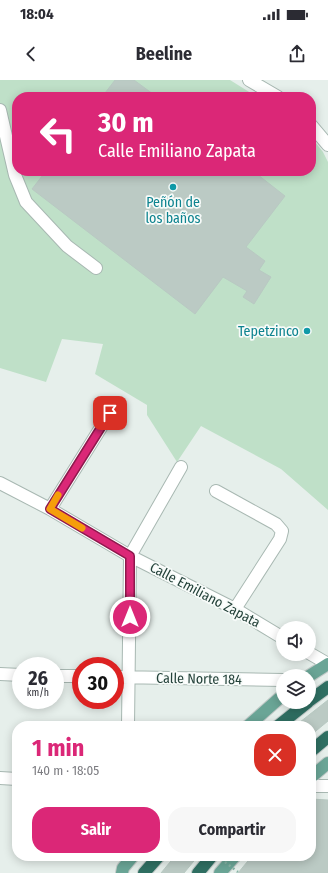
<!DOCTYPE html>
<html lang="es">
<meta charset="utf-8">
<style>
body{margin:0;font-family:"Fira Sans Condensed",sans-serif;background:#f7f7f7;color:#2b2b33;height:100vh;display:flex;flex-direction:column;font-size:15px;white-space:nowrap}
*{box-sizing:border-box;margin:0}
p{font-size:13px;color:#7c7c81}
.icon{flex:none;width:22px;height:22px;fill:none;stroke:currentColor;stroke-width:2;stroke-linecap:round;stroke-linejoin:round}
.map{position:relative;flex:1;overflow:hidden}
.panel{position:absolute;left:12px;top:641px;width:304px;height:140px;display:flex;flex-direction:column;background:#fff;border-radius:16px;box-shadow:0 2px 10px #0003}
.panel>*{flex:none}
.banner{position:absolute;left:12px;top:12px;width:304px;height:84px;border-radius:16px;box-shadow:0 2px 10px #0003;background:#db2777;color:#fff;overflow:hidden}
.buttons{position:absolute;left:276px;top:541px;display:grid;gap:8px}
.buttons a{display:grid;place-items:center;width:40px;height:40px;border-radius:50%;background:#fff;box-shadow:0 2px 10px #0003;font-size:20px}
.speed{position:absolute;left:12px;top:577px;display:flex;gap:8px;font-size:20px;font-weight:700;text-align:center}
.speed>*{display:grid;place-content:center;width:52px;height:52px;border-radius:50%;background:#fff;box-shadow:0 2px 10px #0003;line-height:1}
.speed small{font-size:10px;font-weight:400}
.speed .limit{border:6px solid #d22;background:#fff;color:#111}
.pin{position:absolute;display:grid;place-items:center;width:34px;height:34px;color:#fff;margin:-17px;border-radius:8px;box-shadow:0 2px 6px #0006}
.me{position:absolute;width:44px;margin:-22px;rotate:0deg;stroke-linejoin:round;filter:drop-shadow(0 0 3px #0008)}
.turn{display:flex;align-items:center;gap:14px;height:84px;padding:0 20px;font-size:18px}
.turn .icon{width:52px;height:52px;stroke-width:2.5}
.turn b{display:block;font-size:28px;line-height:34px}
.round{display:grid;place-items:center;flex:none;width:42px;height:42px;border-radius:16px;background:#f7f7f7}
.summary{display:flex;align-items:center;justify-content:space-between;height:68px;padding:0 20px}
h1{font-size:24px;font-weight:700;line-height:30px;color:#db2777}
.primary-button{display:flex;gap:8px;margin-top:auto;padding:8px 20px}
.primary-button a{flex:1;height:46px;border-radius:16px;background:#db2777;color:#fff;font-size:16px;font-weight:700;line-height:46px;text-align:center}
.primary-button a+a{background:#f7f7f7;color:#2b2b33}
.status{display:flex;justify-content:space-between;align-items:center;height:28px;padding:0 20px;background:#fff;direction:ltr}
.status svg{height:11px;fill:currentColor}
header{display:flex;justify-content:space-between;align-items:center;height:52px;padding:0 20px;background:#fff;font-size:18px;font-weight:700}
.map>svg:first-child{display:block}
.green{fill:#bfe0c8}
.building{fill:#bbcac4;stroke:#b8c9c2}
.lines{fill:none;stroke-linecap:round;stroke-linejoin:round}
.minor-casing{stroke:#a8b8b2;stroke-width:14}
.major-casing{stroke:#c2cac8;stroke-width:14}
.highway-casing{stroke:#c2cac8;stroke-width:14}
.minor{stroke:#fff;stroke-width:12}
.major{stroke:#6aa596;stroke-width:12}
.highway{stroke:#2f6f62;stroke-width:12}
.path-bridge{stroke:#86b3a5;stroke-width:2.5;stroke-dasharray:2 3;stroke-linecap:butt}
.route-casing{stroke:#8e194d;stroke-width:10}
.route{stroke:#db2777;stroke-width:7}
.slow{stroke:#f59e0b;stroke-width:7}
.culture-dot{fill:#0f9aa8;stroke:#f7fbf9;stroke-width:1.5}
.labels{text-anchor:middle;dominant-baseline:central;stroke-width:3.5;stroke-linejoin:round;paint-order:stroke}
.culture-label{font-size:14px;fill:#0d838f;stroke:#f7fbf9}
.street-label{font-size:14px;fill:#24423a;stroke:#f7fbf9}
</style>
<div class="status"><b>18:04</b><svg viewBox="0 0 49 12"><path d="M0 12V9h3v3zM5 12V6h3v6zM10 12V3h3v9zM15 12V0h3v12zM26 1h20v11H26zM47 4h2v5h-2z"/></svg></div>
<header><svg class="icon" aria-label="back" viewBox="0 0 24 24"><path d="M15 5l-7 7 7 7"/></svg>Beeline<svg class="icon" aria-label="share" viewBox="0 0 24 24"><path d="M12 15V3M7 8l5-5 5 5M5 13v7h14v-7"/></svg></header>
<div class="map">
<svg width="328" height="793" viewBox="0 0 328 793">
<rect width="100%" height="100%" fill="#e6efeb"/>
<!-- green -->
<path class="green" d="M0 0H230L257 17H17V91H311V57L323 72 328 82V430L281 389 201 346 177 382 147 335V325L95 294 103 264 62 259 46 302 0 288Z"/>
<!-- building -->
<path class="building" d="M115 0H134L157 17H102Z
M46 91H253L285 116 246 167 265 181 259 190 271 197 254 224 243 217 247 211 223 197 195 234 32 109Z
M328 620V641L311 655V646H295Z
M311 719 328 720V793H238L252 776H311Z
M175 776H198L184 793H161Z"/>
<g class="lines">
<!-- minor casing -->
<g class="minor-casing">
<path id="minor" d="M249 0 278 17
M0 30 15 95 26 122 67 166 96 188
M311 45 328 65
M0 403 50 429 130 476 235 529 283 558
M216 411 276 444 282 451 280 459 235 529
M50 429 110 333
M309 573 328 584
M0 594 21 595
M55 596H81
M115 597 283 600
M128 646 130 476 181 387
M0 698 17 699
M311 706H328"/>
</g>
<!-- major casing -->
<g class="major-casing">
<path id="major" d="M309 596 328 584
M248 646 283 615
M311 697 328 683
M122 793 123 788 133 776
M220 793 235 776"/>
</g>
<!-- highway casing -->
<g class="highway-casing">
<path id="highway" d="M309 621 328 607
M278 646 308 622
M311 671 328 657
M144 793 159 776
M198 793 212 776"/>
</g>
<!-- minor -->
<use href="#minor" class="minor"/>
<!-- major -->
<use href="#major" class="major"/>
<!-- highway -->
<use href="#highway" class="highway"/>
<!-- path-bridge -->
<path class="path-bridge" d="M217 776 238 792"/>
</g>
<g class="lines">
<!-- route casing -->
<g class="route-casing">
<path id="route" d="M110 333 50 429 130 476V537"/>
</g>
<!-- route -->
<use href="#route" class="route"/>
<!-- slow -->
<path class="slow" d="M58 415 50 429 82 448"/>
</g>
<!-- markers -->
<g class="culture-dot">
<circle cx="173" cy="107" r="4"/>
<circle cx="307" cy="251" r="4"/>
</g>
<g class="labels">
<!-- culture labels -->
<g class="culture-label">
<text x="173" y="122">Peñón de<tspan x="173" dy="16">los baños</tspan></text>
<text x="299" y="251" text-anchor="end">Tepetzinco</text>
</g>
<!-- street labels -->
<g class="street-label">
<text transform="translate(205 515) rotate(28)">Calle Emiliano Zapata</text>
<text transform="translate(199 599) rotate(1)">Calle Norte 184</text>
</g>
</g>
</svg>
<div class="buttons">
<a><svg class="icon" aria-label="sound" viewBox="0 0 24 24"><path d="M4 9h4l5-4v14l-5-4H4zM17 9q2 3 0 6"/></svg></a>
<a><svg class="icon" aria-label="layers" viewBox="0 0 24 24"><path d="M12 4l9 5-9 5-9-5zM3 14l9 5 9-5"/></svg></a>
</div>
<div class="speed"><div>26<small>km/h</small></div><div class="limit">30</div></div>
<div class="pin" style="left:110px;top:333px;background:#d93025"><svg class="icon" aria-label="arrive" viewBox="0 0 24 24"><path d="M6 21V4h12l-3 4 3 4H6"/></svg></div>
<svg class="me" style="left:130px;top:537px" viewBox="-20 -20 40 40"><circle r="17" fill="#db2777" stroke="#fff" stroke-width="3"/><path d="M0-11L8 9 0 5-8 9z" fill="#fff"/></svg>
<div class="banner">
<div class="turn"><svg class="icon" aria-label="left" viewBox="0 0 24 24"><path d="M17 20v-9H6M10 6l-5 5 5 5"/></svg><div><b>30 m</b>Calle Emiliano Zapata</div></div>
</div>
<section class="panel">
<div class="summary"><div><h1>1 min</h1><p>140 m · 18:05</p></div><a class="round" style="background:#d93025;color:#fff"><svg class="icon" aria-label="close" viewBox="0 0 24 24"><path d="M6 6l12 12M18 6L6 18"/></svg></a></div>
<div class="primary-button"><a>Salir</a><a>Compartir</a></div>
</section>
</div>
